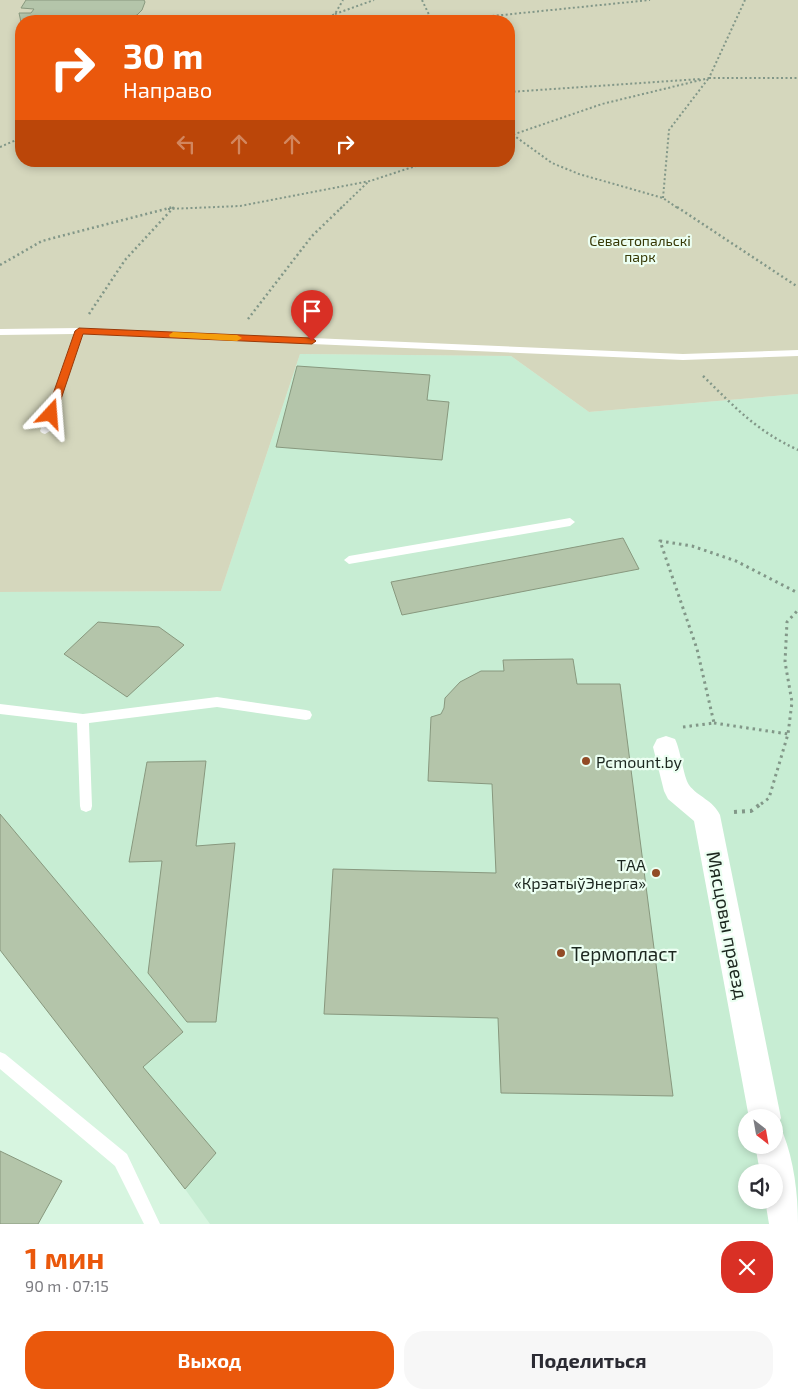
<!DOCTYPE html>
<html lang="ru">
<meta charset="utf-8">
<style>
body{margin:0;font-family:"Exo 2",sans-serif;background:#f7f7f7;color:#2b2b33;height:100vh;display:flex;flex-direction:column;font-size:19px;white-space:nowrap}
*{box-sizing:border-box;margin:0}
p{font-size:16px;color:#7c7c81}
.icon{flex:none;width:28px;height:28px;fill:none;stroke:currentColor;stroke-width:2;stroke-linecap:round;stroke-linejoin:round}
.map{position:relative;height:1224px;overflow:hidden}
.side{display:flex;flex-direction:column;background:#fff;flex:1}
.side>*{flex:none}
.banner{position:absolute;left:15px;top:15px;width:500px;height:152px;border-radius:20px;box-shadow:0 2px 8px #0003;background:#ea580c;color:#fff;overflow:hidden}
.needle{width:32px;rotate:149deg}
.controls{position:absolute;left:738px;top:1109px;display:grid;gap:10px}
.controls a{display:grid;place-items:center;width:45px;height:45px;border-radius:50%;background:#fff;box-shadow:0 2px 8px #0003;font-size:25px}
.pin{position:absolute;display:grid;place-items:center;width:42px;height:42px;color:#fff;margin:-51px -21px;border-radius:50% 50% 50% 0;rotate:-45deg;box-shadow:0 0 5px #0007}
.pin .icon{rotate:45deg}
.me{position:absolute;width:55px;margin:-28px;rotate:19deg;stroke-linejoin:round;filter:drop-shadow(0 0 4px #0008)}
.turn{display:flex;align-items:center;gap:18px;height:105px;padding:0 25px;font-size:22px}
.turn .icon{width:65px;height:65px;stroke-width:2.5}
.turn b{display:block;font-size:35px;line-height:42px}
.lanes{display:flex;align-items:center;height:48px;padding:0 25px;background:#0003;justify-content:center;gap:25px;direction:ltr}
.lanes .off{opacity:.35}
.round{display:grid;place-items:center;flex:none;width:52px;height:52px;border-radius:20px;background:#f7f7f7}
.summary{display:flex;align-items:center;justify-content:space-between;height:85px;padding:0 25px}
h1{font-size:30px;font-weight:700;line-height:38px;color:#ea580c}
.cta{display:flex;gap:10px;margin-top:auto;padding:10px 25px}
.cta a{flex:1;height:58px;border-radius:20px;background:#ea580c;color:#fff;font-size:20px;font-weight:700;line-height:58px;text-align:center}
.cta a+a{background:#f7f7f7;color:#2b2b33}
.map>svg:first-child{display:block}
.built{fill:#c7edd3;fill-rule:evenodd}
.green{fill:#d5d7bd;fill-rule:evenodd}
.building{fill:#b4c5aa;stroke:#88987e}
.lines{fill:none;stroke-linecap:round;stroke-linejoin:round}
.path-far3{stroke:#829788;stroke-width:2;stroke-dasharray:2 2.5;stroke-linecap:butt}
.path-far2{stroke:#829788;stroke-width:2.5;stroke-dasharray:2 3;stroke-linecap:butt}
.path-far1{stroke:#829788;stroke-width:3;stroke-dasharray:2.5 4;stroke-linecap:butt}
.path{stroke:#829788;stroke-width:4;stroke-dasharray:3 5;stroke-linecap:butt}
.lane{fill:#fff;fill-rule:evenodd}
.street{fill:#fff;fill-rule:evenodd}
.route{fill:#ea580c;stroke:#983908}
.slow{fill:#f59e0b}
.poi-dot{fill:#924b26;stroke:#ecfff2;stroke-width:2}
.labels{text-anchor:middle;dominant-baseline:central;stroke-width:4.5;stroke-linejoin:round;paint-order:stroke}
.far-park-label{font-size:14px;fill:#373906;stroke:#ecfff2}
.poi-label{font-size:16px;fill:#1c271f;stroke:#ecfff2;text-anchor:start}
.near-street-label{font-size:19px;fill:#1c271f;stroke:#ecfff2}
.near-poi-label{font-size:19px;fill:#1c271f;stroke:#ecfff2;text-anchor:start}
</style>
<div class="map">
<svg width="798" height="1224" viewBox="0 0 798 1224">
<rect width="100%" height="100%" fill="#d7f5e0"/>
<!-- built -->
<path class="built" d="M300 354 511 356 589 412 798 394V1224H210L185 1189 0 950V592L221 591ZM746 1118H774V1145H746ZM746 1172H774V1200H746Z"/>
<!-- green -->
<path class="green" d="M0 0H798V394L589 412 511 356 300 354 221 591 0 592ZM21 21H509V161H21Z"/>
<!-- building -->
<path class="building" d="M26 0H144L145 2 142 10 137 15 125 19 123 17 99 19 94 18 92 21 21 22 19 13H31L34 9 21 8Z
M297 366 430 375 427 400 449 402 442 460 276 447Z
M623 538 639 569 402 615 391 582Z
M98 622 159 627 184 645 127 697 64 654Z
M573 659 577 684H620L673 1096 501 1093 498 1018 324 1014 333 869 496 873 492 784 428 781 431 717 441 714 444 708 445 698 460 682 481 671H504L503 660Z
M206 761 196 846 235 843 216 1022H187L148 973 162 861 129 862 147 762Z
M0 814 183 1032 143 1067 216 1153 185 1189 0 950Z
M0 1151 62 1181 38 1224H0Z"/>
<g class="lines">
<!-- path-far3 -->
<path class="path-far3" d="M422 0 432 21
M335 14 374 0
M320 21 335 14 343 0
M443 21 650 0
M709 78H798
M509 92 700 79
M509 132 552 163 579 174 663 198 679 209
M509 136 602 104 709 78 745 0
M0 147 21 138
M663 198 669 130 708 79
M168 209 240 206 370 181 431 161
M173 209 174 207
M340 209 369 181"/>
<!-- path-far2 -->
<path class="path-far2" d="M677 207 798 287
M0 265 42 241 173 207
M89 314 125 260 174 207
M248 319 312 236 342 207
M703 376C736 408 755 430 798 450"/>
<!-- path-far1 -->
<path class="path-far1" d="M714 723 788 734
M683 727 714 723 697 649 660 541 692 546 736 561 798 593
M761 804 769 798 788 734 792 702 785 662 787 622 798 610"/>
<!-- path -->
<path class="path" d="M734 812 751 811 762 803"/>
<!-- lane -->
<path class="lane" d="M79 328 683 354 798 350V356L683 360 82 334 50 431 45 434 42 433 40 431 74 334 0 335V329Z
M570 518 575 522 570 526 349 564 344 560 349 556Z
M217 697 306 710 310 711 312 715 310 719 306 720 217 707 89 723 92 806 91 810 86 812 81 810 80 806 77 723 0 714V704L83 714Z
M0 1052 5 1054 127 1154 160 1224H144L115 1166 0 1069Z"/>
<!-- street -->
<path class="street" d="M666 736 675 739C681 751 683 776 689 785 698 797 713 800 720 815L781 1118 775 1130 783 1133C794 1161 798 1194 798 1224H769L765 1200H774V1172H760L755 1145H774V1118H749L694 821 668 799 664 791 653 747 657 739Z"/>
</g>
<!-- route -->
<path class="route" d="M79 328 312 338 316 341 312 344 83 334 56 414 54 417H47L46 414 75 331Z"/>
<!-- slow -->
<path class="slow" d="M173 332 237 335 242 338 237 341 170 337 169 335Z"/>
<!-- markers -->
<g class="poi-dot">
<circle cx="586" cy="761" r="5"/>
<circle cx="656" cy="873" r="5"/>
<circle cx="561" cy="953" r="5"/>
</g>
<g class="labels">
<!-- far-park labels -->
<g class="far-park-label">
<text x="640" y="240">Севастопальскі<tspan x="640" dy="16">парк</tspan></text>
</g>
<!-- poi labels -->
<g class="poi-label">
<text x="596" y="761">Pcmount.by</text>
<text x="646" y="864" text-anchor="end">ТАА<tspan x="646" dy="18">«КрэатыўЭнерга»</tspan></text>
</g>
<!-- near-street labels -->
<g class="near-street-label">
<text transform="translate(728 925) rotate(79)">Мясцовы праезд</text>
</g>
<!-- near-poi labels -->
<g class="near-poi-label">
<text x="571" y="953">Термопласт</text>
</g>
</g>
</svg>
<div class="controls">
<a><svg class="needle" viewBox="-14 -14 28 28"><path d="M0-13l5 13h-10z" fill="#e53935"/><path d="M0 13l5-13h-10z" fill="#7c7c81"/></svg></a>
<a><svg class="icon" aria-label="sound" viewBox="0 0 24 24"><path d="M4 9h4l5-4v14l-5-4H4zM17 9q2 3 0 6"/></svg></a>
</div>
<div class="pin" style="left:312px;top:341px;background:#d93025"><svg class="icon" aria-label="arrive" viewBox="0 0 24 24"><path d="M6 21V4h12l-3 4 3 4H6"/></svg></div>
<svg class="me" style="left:51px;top:414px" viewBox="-20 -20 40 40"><path d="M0-17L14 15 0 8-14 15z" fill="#ea580c" stroke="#fff" stroke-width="4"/></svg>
<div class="banner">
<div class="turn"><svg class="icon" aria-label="right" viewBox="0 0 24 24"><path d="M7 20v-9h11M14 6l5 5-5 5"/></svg><div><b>30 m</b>Направо</div></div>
<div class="lanes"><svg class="icon off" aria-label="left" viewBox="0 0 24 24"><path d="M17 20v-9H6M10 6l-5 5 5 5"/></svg><svg class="icon off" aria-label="ahead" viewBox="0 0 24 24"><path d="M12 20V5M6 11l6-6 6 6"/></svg><svg class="icon off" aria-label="ahead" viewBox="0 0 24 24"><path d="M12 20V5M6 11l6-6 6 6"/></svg><svg class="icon" aria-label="right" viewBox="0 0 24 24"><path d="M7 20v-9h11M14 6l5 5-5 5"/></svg></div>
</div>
</div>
<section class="side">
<div class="summary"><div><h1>1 мин</h1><p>90 m · 07:15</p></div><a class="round" style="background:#d93025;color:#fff"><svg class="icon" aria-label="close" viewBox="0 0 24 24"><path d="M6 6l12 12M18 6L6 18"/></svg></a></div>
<div class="cta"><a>Выход</a><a>Поделиться</a></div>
</section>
